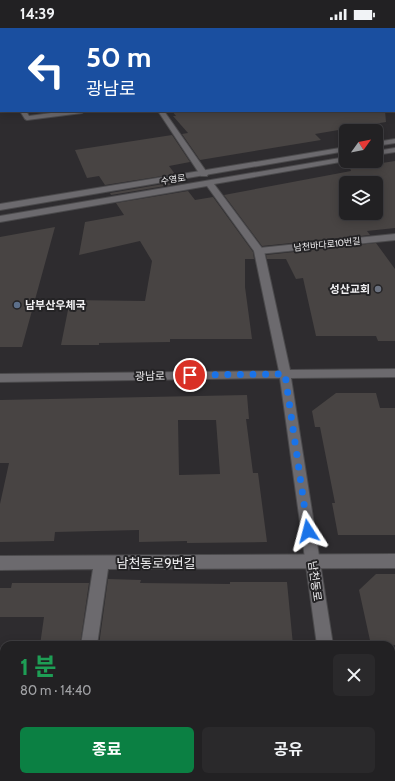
<!DOCTYPE html>
<html lang="ko">
<meta charset="utf-8">
<style>
body{margin:0;font-family:Cabin,"Noto Sans KR",sans-serif;background:#2a292b;color:#f1f3f6;height:100vh;display:flex;flex-direction:column;font-size:15px;white-space:nowrap}
*{box-sizing:border-box;margin:0}
p{font-size:13px;color:#a2a3a6}
.icon{flex:none;width:22px;height:22px;fill:none;stroke:currentColor;stroke-width:2;stroke-linecap:round;stroke-linejoin:round}
.map{position:relative;flex:1;overflow:hidden}
.drawer{position:absolute;left:0px;top:613px;width:395px;height:140px;display:flex;flex-direction:column;background:#222123;border-radius:12px 12px 0 0;box-shadow:0 2px 10px #0003,0 0 0 1px #3f3e41}
.drawer>*{flex:none}
.top-card{position:absolute;left:0px;top:0px;width:395px;height:84px;box-shadow:0 2px 10px #0003,0 0 0 1px #3f3e41;background:#1a4fa0;color:#fff;overflow:hidden}
.needle{width:26px;rotate:57deg}
.fabs{position:absolute;left:339px;top:96px;display:grid;gap:8px}
.fabs a{display:grid;place-items:center;width:44px;height:44px;border-radius:6px;background:#222123;box-shadow:0 2px 10px #0003,0 0 0 1px #3f3e41;font-size:20px}
.pin{position:absolute;display:grid;place-items:center;width:34px;height:34px;color:#fff;margin:-17px;border:2px solid #fff;border-radius:50%;box-shadow:0 1px 4px #0007}
.me{position:absolute;width:44px;margin:-22px;rotate:351deg;stroke-linejoin:round;filter:drop-shadow(0 0 3px #0008)}
.turn{display:flex;align-items:center;gap:14px;height:84px;padding:0 20px;font-size:18px}
.turn .icon{width:52px;height:52px;stroke-width:2.5}
.turn b{display:block;font-size:28px;line-height:34px}
.round{display:grid;place-items:center;flex:none;width:42px;height:42px;border-radius:6px;background:#2a292b}
.summary{display:flex;align-items:center;justify-content:space-between;height:68px;padding:0 20px}
h1{font-size:24px;font-weight:700;line-height:30px;color:#1e9e55}
.button{display:flex;gap:8px;margin-top:auto;padding:8px 20px}
.button a{flex:1;height:46px;border-radius:6px;background:#0b8043;color:#fff;font-size:16px;font-weight:700;line-height:46px;text-align:center}
.button a+a{background:#2a292b;color:#f1f3f6}
.status{display:flex;justify-content:space-between;align-items:center;height:28px;padding:0 20px;background:#222123;direction:ltr}
.status svg{height:11px;fill:currentColor}
.map>svg:first-child{display:block}
.building{fill:#484443;fill-rule:evenodd}
.lines{fill:none;stroke-linecap:round;stroke-linejoin:round}
.lane-casing{stroke:#4b4a4c;stroke-width:2}
.street-casing{stroke:#4b4a4c;stroke-width:2}
.secondary-casing{stroke:#4b4a4c;stroke-width:2}
.lane{fill:#6c6a6e;fill-rule:evenodd}
.street{fill:#6c6a6e;fill-rule:evenodd}
.secondary{fill:#6c6a6e;fill-rule:evenodd}
.route{stroke:#1a73e8;stroke-width:7;stroke-dasharray:0 12.6}
.worship-dot{fill:#6b7280;stroke:#242325;stroke-width:1.5}
.service-dot{fill:#5c6f8a;stroke:#242325;stroke-width:1.5}
.labels{text-anchor:middle;dominant-baseline:central;stroke-width:4;stroke-linejoin:round;paint-order:stroke}
.far-street-label{font-size:9px;fill:#f1f0f2;stroke:#242325}
.poi-label{font-size:11px;font-weight:bold;fill:#f1f0f2;stroke:#242325;text-anchor:end}
.street-label{font-size:11px;fill:#f1f0f2;stroke:#242325}
.near-street-label{font-size:13px;fill:#f1f0f2;stroke:#242325}
</style>
<div class="status"><b>14:39</b><svg viewBox="0 0 49 12"><path d="M0 12V9h3v3zM5 12V6h3v6zM10 12V3h3v9zM15 12V0h3v12zM26 1h20v11H26zM47 4h2v5h-2z"/></svg></div>
<div class="map">
<svg width="395" height="753" viewBox="0 0 395 753">
<rect width="100%" height="100%" fill="#2e2c2f"/>
<!-- building -->
<path class="building" d="M172 83H385L386 94 315 106 321 112 200 132 182 106 188 105 173 88H176Z
M172 107 190 134 169 138 175 146 105 157 99 148 87 150 75 122Z
M395 133V200L367 203 370 207 262 218 224 167 351 143 350 140ZM346 155H376V185H346Z
M181 153 183 155 111 167 110 165Z
M188 163 195 172 213 169 253 224 254 231H245V259L252 311H170V314L99 315V317H61L70 272 145 273 152 233 140 213 79 227 85 194 124 187 116 175Z
M55 199 22 319H0V209Z
M376 215 395 241V313H378L376 308H316L303 250 296 251 286 231H267L266 227Z
M336 365H376L380 380H395V507H338L332 475H335L320 399H315L312 383Z
M247 367 249 391H246L253 445H258L267 514 187 515V513L139 514V502L55 504 54 513 0 514V476L9 435H0V372ZM178 392H216L220 446 179 447Z
M376 546H395V617H371L359 562Z
M108 551 141 552 140 555 230 556V554H287L293 617H99Z
M12 555H89L80 617H40L44 589H0V560H11Z"/>
<g class="lines">
<!-- lane casing -->
<g class="lane-casing">
<path id="lane" d="M6 0H10V1H6Z
M37 0H42V1H37Z
M120 0H125L120 1Z
M0 15H1V17H0Z
M391 734H395V752L385 749H391Z
M0 735H4V749L10 750 0 753Z"/>
</g>
<!-- street casing -->
<g class="street-casing">
<path id="street" d="M0 31 1 32V37L0 36Z
M394 40H395V44H394Z
M0 75H1V79H0Z
M20 83H26L29 88 66 83H85L82 85 27 92 25 91Z
M158 83H164L208 146 207 148H201Z
M395 206V212L259 226 254 223 259 220Z
M395 526V540L108 541 97 617H81L93 541 0 542V528Z
M0 628H4V644H0Z"/>
</g>
<!-- secondary casing -->
<g class="secondary-casing">
<path id="secondary" d="M312 0H319L311 1Z
M394 59H395V64H394Z
M395 111V115L376 118V114Z
M346 119V123L0 182V176Z
M395 120V124L376 127V123Z
M346 129V133L214 156 264 223 290 342 395 341V349L291 350 333 617H317L280 350 0 354V346L279 343 254 223 207 158 0 194V188Z
M335 749H353L354 753H336Z"/>
</g>
<!-- lane -->
<use href="#lane" class="lane"/>
<!-- street -->
<use href="#street" class="street"/>
<!-- secondary -->
<use href="#secondary" class="secondary"/>
</g>
<g class="lines">
<!-- route -->
<path class="route" d="M190 347 285 346 308 503"/>
</g>
<!-- markers -->
<circle class="worship-dot" cx="378" cy="261" r="4"/>
<circle class="service-dot" cx="17" cy="277" r="4"/>
<g class="labels">
<!-- far-street labels -->
<g class="far-street-label">
<text transform="translate(173 151) rotate(-9)">수영로</text>
<text transform="translate(327 216) rotate(-6)">남천바다로10번길</text>
</g>
<!-- poi labels -->
<g class="poi-label">
<text x="370" y="261">성산교회</text>
<text x="25" y="277" text-anchor="start">남부산우체국</text>
</g>
<!-- street labels -->
<g class="street-label">
<text transform="translate(150 348) rotate(-1)">광남로</text>
<text transform="translate(315 553) rotate(82)">남천동로</text>
</g>
<!-- near-street labels -->
<g class="near-street-label">
<text x="156" y="535">남천동로9번길</text>
</g>
</g>
</svg>
<div class="fabs">
<a><svg class="needle" viewBox="-14 -14 28 28"><path d="M0-13l5 13h-10z" fill="#e53935"/><path d="M0 13l5-13h-10z" fill="#a2a3a6"/></svg></a>
<a><svg class="icon" aria-label="layers" viewBox="0 0 24 24"><path d="M12 4l9 5-9 5-9-5zM3 14l9 5 9-5"/></svg></a>
</div>
<div class="pin" style="left:190px;top:347px;background:#d93025"><svg class="icon" aria-label="arrive" viewBox="0 0 24 24"><path d="M6 21V4h12l-3 4 3 4H6"/></svg></div>
<svg class="me" style="left:308px;top:503px" viewBox="-20 -20 40 40"><path d="M0-17L14 15 0 8-14 15z" fill="#1a73e8" stroke="#fff" stroke-width="4"/></svg>
<div class="top-card">
<div class="turn"><svg class="icon" aria-label="left" viewBox="0 0 24 24"><path d="M17 20v-9H6M10 6l-5 5 5 5"/></svg><div><b>50 m</b>광남로</div></div>
</div>
<section class="drawer">
<div class="summary"><div><h1>1 분</h1><p>80 m · 14:40</p></div><a class="round"><svg class="icon" aria-label="close" viewBox="0 0 24 24"><path d="M6 6l12 12M18 6L6 18"/></svg></a></div>
<div class="button"><a>종료</a><a>공유</a></div>
</section>
</div>
